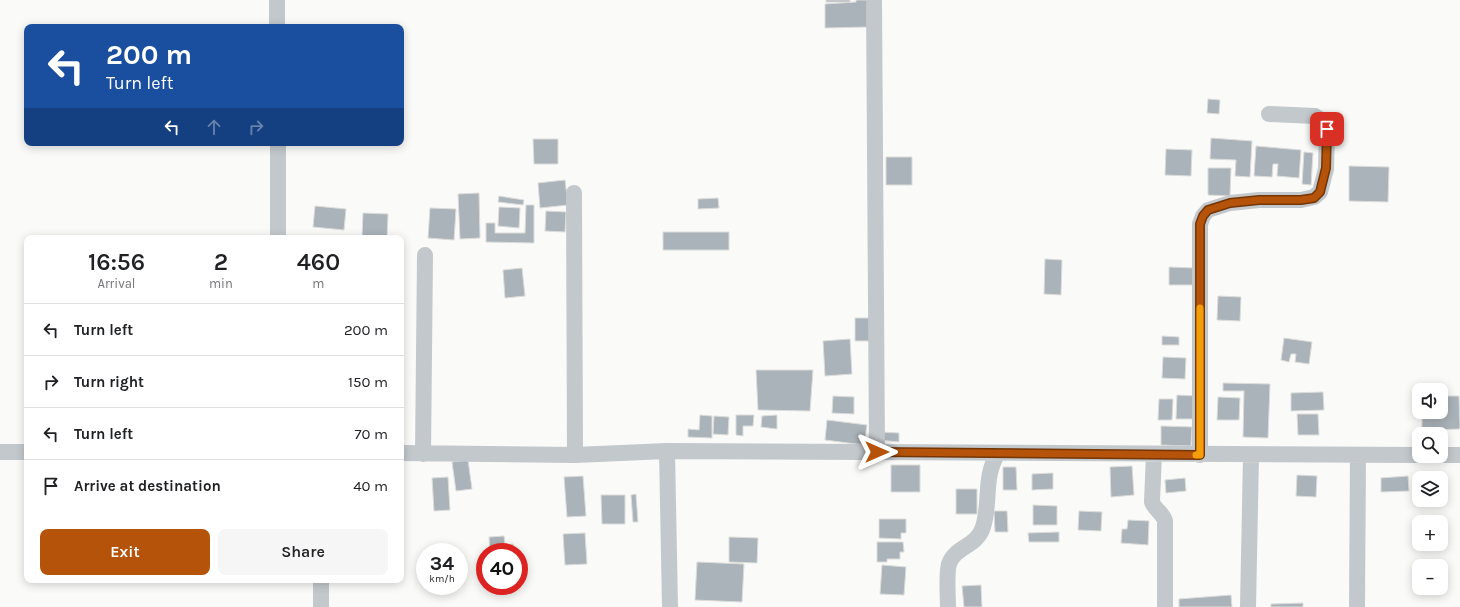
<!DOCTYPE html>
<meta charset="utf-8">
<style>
body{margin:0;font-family:Karla,sans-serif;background:#f6f6f6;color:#202124;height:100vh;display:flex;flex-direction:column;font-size:15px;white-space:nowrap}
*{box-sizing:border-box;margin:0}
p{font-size:13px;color:#757577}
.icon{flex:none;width:22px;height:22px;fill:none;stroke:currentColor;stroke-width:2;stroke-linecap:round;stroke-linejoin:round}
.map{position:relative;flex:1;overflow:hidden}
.panel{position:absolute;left:24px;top:235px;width:380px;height:348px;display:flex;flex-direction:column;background:#fff;border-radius:8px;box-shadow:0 2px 10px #0003}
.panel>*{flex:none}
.top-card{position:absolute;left:24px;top:24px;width:380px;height:122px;border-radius:8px;box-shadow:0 2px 10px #0003;background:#1a4fa0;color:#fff;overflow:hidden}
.buttons{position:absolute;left:1412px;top:383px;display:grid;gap:8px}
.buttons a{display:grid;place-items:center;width:36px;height:36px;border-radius:8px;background:#fff;box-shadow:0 2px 10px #0003;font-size:20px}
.speed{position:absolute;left:416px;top:543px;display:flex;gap:8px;font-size:20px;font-weight:700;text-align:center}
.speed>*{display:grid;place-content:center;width:52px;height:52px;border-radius:50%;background:#fff;box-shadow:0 2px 10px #0003;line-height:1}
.speed small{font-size:10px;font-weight:400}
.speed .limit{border:6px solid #d22;background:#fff;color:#111}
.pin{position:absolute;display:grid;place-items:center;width:34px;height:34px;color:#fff;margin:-17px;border-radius:8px;box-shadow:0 2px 6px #0006}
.me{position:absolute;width:44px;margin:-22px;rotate:90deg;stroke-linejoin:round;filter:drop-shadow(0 0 3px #0008)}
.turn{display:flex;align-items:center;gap:14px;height:84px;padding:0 16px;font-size:18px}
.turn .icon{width:52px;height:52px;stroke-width:2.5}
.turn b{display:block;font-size:28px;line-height:34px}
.lanes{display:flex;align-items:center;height:38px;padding:0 16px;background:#0003;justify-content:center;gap:20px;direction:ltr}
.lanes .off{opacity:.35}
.eta{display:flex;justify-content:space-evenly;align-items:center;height:68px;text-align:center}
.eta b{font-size:24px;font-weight:600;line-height:28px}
.primary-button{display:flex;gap:8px;margin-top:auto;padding:8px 16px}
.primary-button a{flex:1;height:46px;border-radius:8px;background:#b45309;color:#fff;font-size:16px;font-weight:600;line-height:46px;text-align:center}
.primary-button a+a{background:#f6f6f6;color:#202124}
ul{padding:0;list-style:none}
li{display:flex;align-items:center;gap:12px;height:52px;padding:0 16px;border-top:1px solid #e0e0e0}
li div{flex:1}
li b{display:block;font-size:15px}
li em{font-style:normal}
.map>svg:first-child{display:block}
.building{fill:#aab3b9;stroke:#dcdcda}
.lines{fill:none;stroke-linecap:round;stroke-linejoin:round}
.minor{stroke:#c3c8cc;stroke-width:16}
.route-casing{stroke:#753606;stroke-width:10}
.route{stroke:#b45309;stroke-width:7}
.slow{stroke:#f59e0b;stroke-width:7}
</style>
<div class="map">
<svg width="1460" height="607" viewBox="0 0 1460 607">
<rect width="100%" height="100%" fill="#fafaf8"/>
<!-- building -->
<path class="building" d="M826 0H850V2H826Z
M856 0H868V27L825 28V4L856 2Z
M1208 99 1220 100 1219 114 1207 113Z
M1211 138 1252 141 1250 177 1235 176 1236 160 1210 159Z
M533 139H558V164H534Z
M1256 146 1301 150 1299 178 1277 176 1278 164H1273L1272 177 1254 176Z
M1166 149 1192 150 1191 176 1165 175Z
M1304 152 1313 153 1311 185 1302 184Z
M886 157H912V185H886Z
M1349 166 1389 167 1388 202 1349 201Z
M1208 168H1231L1230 196 1208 195Z
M565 180 568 205 540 208 538 183Z
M479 193 480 238 460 239 458 194Z
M499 196 524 200 523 205 498 202Z
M718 198 719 208 698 209V199Z
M526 205H534V243L486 242V223H495V233H525Z
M315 206 346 209 344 230 313 227Z
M499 207 520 208 519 228 498 226Z
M430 208 456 209 454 240 428 238Z
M546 211 566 212 565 232 545 231Z
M363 213 388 214 387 238H362Z
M663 232H729V250H663Z
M1045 259 1062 260 1061 295 1044 294Z
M1169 267 1195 268 1194 285H1169Z
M522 268 525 296 505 298 503 270Z
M1218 296 1241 297 1240 321 1217 320Z
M855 318H870V341H855Z
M1162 336 1179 337V345H1162Z
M1284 338 1312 342 1309 364 1295 362 1296 354H1291L1289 362 1281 360Z
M850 339 852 374 825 376 823 341Z
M1163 357 1186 358 1185 379 1162 378Z
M756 370H813L810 411 758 410Z
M1223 383 1270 384 1268 438 1243 437 1244 391H1223Z
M1323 392 1324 410 1291 411V393Z
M1177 395 1197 396 1196 419H1176Z
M833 396 854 397V414L832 413Z
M1441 396H1459L1460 429 1422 430V412H1441Z
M1218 397 1240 398 1239 420H1217Z
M1159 399H1173L1172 420H1158Z
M1297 414H1318L1319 435H1298Z
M700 415 712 416V438L688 437V429L699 430Z
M736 415H754L753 426H743V436L736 435Z
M777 415V429L761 427 762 416Z
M714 416 729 417 728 435 713 434Z
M827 420 867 425 864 445 825 440Z
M1161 426 1192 427 1191 446 1161 445Z
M880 432 899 433V442L879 440Z
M468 460 472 489 456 491 452 462Z
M891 465H920V492H891Z
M1132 466 1134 495 1111 497 1110 467Z
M1003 467H1016L1017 490H1003Z
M1053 473V489L1032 490V474Z
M1297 475 1317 476 1316 497 1296 496Z
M583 476 586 516 567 517 564 477Z
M1408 476 1409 491 1381 492V478Z
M448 477 450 510 434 511 432 478Z
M1185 478 1186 491 1166 493 1165 480Z
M956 489H977V514H956Z
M636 494 638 522H633L631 495Z
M601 495H625V524H602Z
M1033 505 1057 506V525H1033Z
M994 511H1007L1008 532H995Z
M1079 511 1102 512 1101 531 1078 530Z
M879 519H906V533H901V539L879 538Z
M1128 520 1149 521 1148 545 1121 543 1122 529H1127Z
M1059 532V542H1029L1028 533Z
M585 533 587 564 565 565 563 534Z
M504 536 505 545 513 544 514 552H490L489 537Z
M729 537 758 538 757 563 729 562Z
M877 542H903L904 552H900V559H887V562H877Z
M697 562 744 564 742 602 695 600Z
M882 565 906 567 904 595 880 594Z
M981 585 982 607H964L962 586Z
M1231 595 1232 607H1179V599Z
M1303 603V607H1271V604Z"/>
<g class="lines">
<!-- minor -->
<path class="minor" d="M874 0 877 452
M277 27V0
M574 193 575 455
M278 238V143
M667 451 670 607
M0 452H27
M401 453 575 455 667 451 1419 455
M423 454 425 255
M1154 454 1152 502C1155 510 1163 513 1165 521V607
M1200 455V224L1203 216 1208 210 1230 203 1259 200H1301L1314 197 1320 192 1326 169 1327 129 1323 121 1315 116 1269 114
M1441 455H1460
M321 580V607
M948 607C948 596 946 574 949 564 955 546 977 547 983 527 991 502 983 477 998 453
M1248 607 1251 455
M1357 607 1358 455"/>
</g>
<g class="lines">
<!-- route casing -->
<g class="route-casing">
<path id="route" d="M877 452 1200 455V224L1203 216 1208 210 1230 203 1259 200H1301L1314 198 1320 192 1326 168 1327 129"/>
</g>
<!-- route -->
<use href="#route" class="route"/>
<!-- slow -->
<path class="slow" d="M1196 455H1200V308"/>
</g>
</svg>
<div class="buttons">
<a><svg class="icon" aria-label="sound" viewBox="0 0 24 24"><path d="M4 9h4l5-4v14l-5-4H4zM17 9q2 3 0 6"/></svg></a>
<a><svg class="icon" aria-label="search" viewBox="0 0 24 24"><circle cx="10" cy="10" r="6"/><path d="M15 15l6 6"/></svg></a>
<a><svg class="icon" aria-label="layers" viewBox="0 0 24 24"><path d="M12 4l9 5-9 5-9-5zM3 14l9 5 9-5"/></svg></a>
<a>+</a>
<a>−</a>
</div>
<div class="speed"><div>34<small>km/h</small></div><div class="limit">40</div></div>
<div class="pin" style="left:1327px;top:129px;background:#d93025"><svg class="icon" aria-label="arrive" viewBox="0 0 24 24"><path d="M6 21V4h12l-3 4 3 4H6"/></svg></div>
<svg class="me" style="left:877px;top:452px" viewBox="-20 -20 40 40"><path d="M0-17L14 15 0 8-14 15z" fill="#b45309" stroke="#fff" stroke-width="4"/></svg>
<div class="top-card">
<div class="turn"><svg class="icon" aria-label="left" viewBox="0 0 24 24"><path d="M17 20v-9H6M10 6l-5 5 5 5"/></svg><div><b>200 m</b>Turn left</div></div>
<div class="lanes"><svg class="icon" aria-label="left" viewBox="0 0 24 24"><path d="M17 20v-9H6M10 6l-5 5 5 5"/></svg><svg class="icon off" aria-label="ahead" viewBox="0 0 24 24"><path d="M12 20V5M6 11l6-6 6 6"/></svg><svg class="icon off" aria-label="right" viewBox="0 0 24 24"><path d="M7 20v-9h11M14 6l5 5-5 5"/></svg></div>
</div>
<section class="panel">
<div class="eta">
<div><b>16:56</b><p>Arrival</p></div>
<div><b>2</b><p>min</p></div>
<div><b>460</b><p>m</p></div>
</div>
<ul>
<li><svg class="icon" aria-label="left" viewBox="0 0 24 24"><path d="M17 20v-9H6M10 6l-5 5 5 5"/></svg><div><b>Turn left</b></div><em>200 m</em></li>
<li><svg class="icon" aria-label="right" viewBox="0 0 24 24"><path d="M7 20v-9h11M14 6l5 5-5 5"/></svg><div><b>Turn right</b></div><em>150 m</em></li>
<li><svg class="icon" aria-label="left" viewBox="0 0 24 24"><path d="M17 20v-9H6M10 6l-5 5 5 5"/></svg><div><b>Turn left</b></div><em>70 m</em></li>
<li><svg class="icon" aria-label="arrive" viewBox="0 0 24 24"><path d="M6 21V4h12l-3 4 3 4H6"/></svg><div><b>Arrive at destination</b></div><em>40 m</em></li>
</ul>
<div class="primary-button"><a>Exit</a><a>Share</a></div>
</section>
</div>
